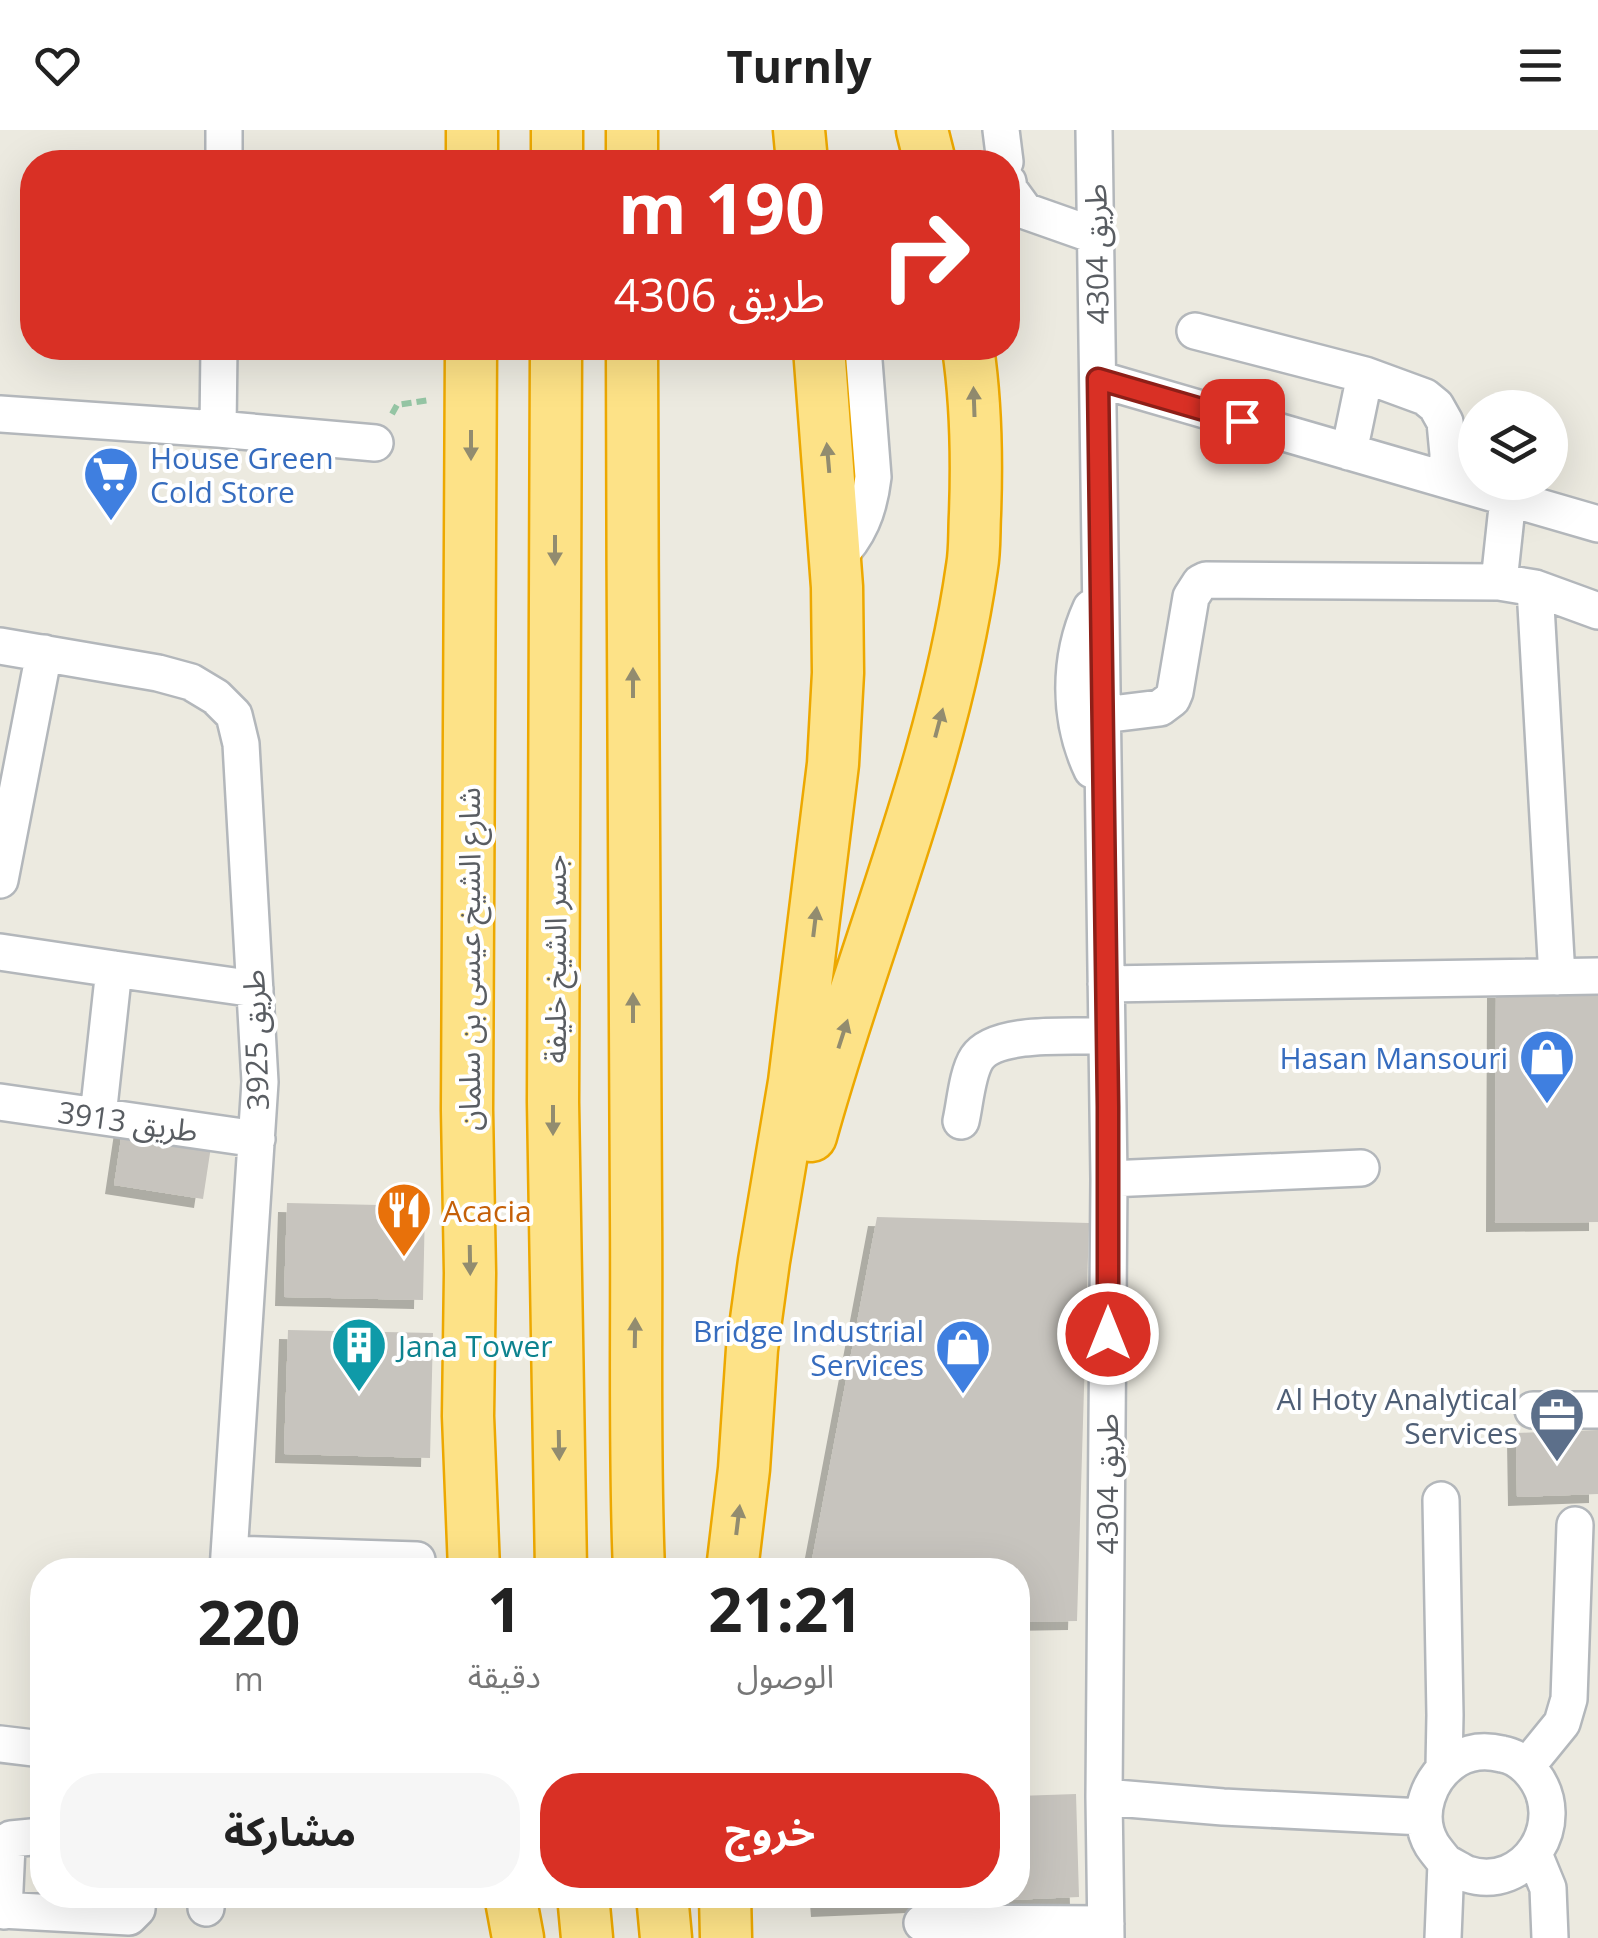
<!DOCTYPE html>
<html lang="ar">
<meta charset="utf-8">
<style>
body{margin:0;font-family:"Open Sans","Noto Sans Arabic",sans-serif;background:#f6f6f6;color:#222;direction:rtl;height:100vh;display:flex;flex-direction:column;font-size:38px;white-space:nowrap}
*{box-sizing:border-box;margin:0}
p{font-size:32px;color:#767676}
.icon{flex:none;width:55px;height:55px;fill:none;stroke:currentColor;stroke-width:2;stroke-linecap:round;stroke-linejoin:round}
.map{position:relative;flex:1;overflow:hidden;direction:ltr}
.drawer{position:absolute;left:30px;top:1428px;width:1000px;height:350px;display:flex;flex-direction:column;background:#fff;border-radius:40px;box-shadow:0 10px 40px #0002;direction:rtl}
.drawer>*{flex:none}
.top-card{position:absolute;left:20px;top:20px;width:1000px;height:210px;border-radius:40px;box-shadow:0 10px 40px #0002;direction:rtl;background:#d93025;color:#fff;overflow:hidden}
.controls{position:absolute;left:1458px;top:260px;display:grid;gap:20px}
.controls a{display:grid;place-items:center;width:110px;height:110px;border-radius:50%;background:#fff;box-shadow:0 10px 40px #0002;font-size:50px}
.pin{position:absolute;display:grid;place-items:center;width:85px;height:85px;color:#fff;margin:-42px;border-radius:20px;box-shadow:0 5px 15px #0006}
.me{position:absolute;width:110px;margin:-55px;rotate:0deg;stroke-linejoin:round;filter:drop-shadow(0 0 8px #0008)}
.turn{display:flex;align-items:center;gap:35px;height:210px;padding:0 30px;font-size:45px}
.turn .icon{width:130px;height:130px;stroke-width:2.5}
.turn b{display:block;font-size:70px;line-height:85px}
.eta{display:flex;justify-content:space-evenly;align-items:center;height:170px;text-align:center}
.eta b{font-size:60px;font-weight:700;line-height:70px}
.cta{display:flex;gap:20px;margin-top:auto;padding:20px 30px}
.cta a{flex:1;height:115px;border-radius:40px;background:#d93025;color:#fff;font-size:40px;font-weight:700;line-height:115px;text-align:center}
.cta a+a{background:#f6f6f6;color:#222}
header{display:flex;justify-content:space-between;align-items:center;height:130px;padding:0 30px;background:#fff;font-size:45px;font-weight:700}
.map>svg:first-child{display:block}
.building{fill:#c7c4be;filter:url(#shadow)}
.lines{fill:none;stroke-linecap:round;stroke-linejoin:round}
.minor-casing{stroke:#b3b7bb;stroke-width:40}
.highway-casing{stroke:#eda800;stroke-width:55}
.path{stroke:#95c5a4;stroke-width:6;stroke-dasharray:10 5;stroke-linecap:butt}
.minor{stroke:#fff;stroke-width:35}
.highway{stroke:#fde287;stroke-width:50}
.oneway{fill:#928c6f}
.route-casing{stroke:#8d1f18;stroke-width:25}
.route{stroke:#d93025;stroke-width:18}
.labels{text-anchor:middle;dominant-baseline:central;stroke-width:8;stroke-linejoin:round;paint-order:stroke}
.street-label{font-size:30px;fill:#595d62;stroke:#fff}
.shop-label{font-size:30px;fill:#366cbe;stroke:#fff;text-anchor:end}
.food-label{font-size:30px;fill:#c56008;stroke:#fff;text-anchor:start}
.culture-label{font-size:30px;fill:#0d838f;stroke:#fff;text-anchor:start}
.service-label{font-size:30px;fill:#4e5e75;stroke:#fff;text-anchor:end}
</style>
<header><svg class="icon" aria-label="menu" viewBox="0 0 24 24"><path d="M4 6h16M4 12h16M4 18h16"/></svg>Turnly<svg class="icon" aria-label="heart" viewBox="0 0 24 24"><path d="M12 20l-8-8c-3-5 5-10 8-4 3-6 11-1 8 4z"/></svg></header>
<div class="map">
<svg width="1598" height="1808" viewBox="0 0 1598 1808">
<defs>
<filter id="shadow"><feDropShadow dx="-9" dy="9" stdDeviation="0" flood-color="#0004"/></filter>
</defs>
<rect width="100%" height="100%" fill="#eceae0"/>
<!-- building -->
<path class="building" d="M1496 859H1598V1092L1495 1093Z
M123 995 212 1010 203 1069 114 1055Z
M287 1073 425 1076 423 1170 284 1167Z
M877 1087 1089 1093 1077 1491 1018 1492V1440H810Z
M288 1200 433 1203 430 1328 284 1324Z
M1598 1300V1364L1517 1367 1516 1303Z
M1076 1664 1079 1767 820 1778 819 1765H1018V1666Z"/>
<g class="lines">
<!-- minor casing -->
<g class="minor-casing">
<path id="minor" d="M1001 0 1005 32
M1094 0 1109 1049 1104 1667 1106 1808
M224 32V0
M1008 52 1009 59 1025 81 1096 106
M1195 201 1365 245 1425 267 1436 276 1445 292 1448 324 1447 350
M1098 249 1598 394
M0 284 218 299 375 313
M218 299 219 218
M1349 322 1365 245
M835 430C859 406 869 381 873 347L863 218
M1499 452 1508 368
M1535 458 1557 847
M1091 478C1068 528 1068 590 1092 640
M0 516 158 543 191 552 216 567 234 585 241 614 260 952 228 1440
M1103 585 1160 578 1172 569 1175 562 1191 467 1200 453 1206 450 1499 452 1535 458 1598 481
M0 750 44 523
M0 822 114 839
M1106 854 1598 846
M0 972 257 1009
M98 986 114 839 255 859
M961 991C965 974 967 943 977 928 996 900 1074 907 1107 906
M1109 1049 1361 1038
M1533 1280H1598
M1441 1370 1445 1585 1444 1637
M229 1424 417 1430
M0 1614 42 1619
M1527 1636 1562 1593 1569 1569 1575 1395
M1104 1667 1223 1677 1423 1687
M1534 1724 1548 1758 1550 1808
M206 1778 207 1765
M0 1780 129 1787 137 1779 138 1765
M4 1781 7 1716 11 1709 42 1706
M922 1793 1106 1794
M1443 1808 1446 1733C1441 1727 1436 1721 1432 1715 1414 1685 1429 1646 1457 1629 1471 1621 1486 1620 1502 1624 1514 1626 1525 1634 1533 1644 1571 1692 1526 1763 1467 1744 1460 1741 1453 1736 1446 1733"/>
</g>
<!-- highway casing -->
<g class="highway-casing">
<path id="highway" d="M632 0V32
M799 0 802 32
M922 0 930 32
M472 32V0
M557 32V0
M471 218 467 980 470 1143 468 1286 474 1440
M556 218 553 972 561 1440
M632 218C633 507 633 796 636 1085 637 1204 634 1322 639 1440
M811 1006C863 817 944 633 972 437 975 420 974 402 975 384 977 329 976 272 968 218
M732 1440 744 1339 752 1219 764 1131 794 952 833 634 838 543 837 457 819 218
M510 1765 518 1808
M583 1765 587 1808
M662 1765 666 1808
M725 1765 726 1808"/>
</g>
<!-- path -->
<path class="path" d="M392 284 397 275 429 270"/>
<!-- minor -->
<use href="#minor" class="minor"/>
<!-- highway -->
<use href="#highway" class="highway"/>
</g>
<!-- one-way arrows -->
<defs><path id="oneway-solid" d="M-6-.8H1V-3.2L6.5 0L1 3.2V.8H-6Z" transform="scale(2.5)"/></defs>
<g class="oneway">
<use href="#oneway-solid" transform="translate(974 272) rotate(-92)"/>
<use href="#oneway-solid" transform="translate(471 315) rotate(90)"/>
<use href="#oneway-solid" transform="translate(828 328) rotate(-95)"/>
<use href="#oneway-solid" transform="translate(555 420) rotate(90)"/>
<use href="#oneway-solid" transform="translate(633 553) rotate(-90)"/>
<use href="#oneway-solid" transform="translate(939 593) rotate(-75)"/>
<use href="#oneway-solid" transform="translate(815 792) rotate(-83)"/>
<use href="#oneway-solid" transform="translate(633 878) rotate(-90)"/>
<use href="#oneway-solid" transform="translate(843 904) rotate(-72)"/>
<use href="#oneway-solid" transform="translate(553 990) rotate(90)"/>
<use href="#oneway-solid" transform="translate(470 1130) rotate(89)"/>
<use href="#oneway-solid" transform="translate(635 1203) rotate(-89)"/>
<use href="#oneway-solid" transform="translate(559 1315) rotate(89)"/>
<use href="#oneway-solid" transform="translate(738 1390) rotate(-83)"/>
</g>
<g class="lines">
<!-- route casing -->
<g class="route-casing">
<path id="route" d="M1108 1204V977L1098 249 1242 291"/>
</g>
<!-- route -->
<use href="#route" class="route"/>
</g>
<!-- icons -->
<defs>
<g id="supermarket-pin" transform="scale(2.875)"><path d="M0 17L-7.5 6A9.5 9.5 0 1 1 7.5 6Z" fill="#3f7fe0" stroke="#fff"/><path d="M-6-5.5h2.5l.6 2H6L4.5 2H-2.5L-4.4-4H-6ZM-1.5 3.2a1.3 1.3 0 1 0 .1 0ZM3 3.2a1.3 1.3 0 1 0 .1 0Z" fill="#fff"/></g>
<g id="shop-pin" transform="scale(2.875)"><path d="M0 17L-7.5 6A9.5 9.5 0 1 1 7.5 6Z" fill="#3f7fe0" stroke="#fff"/><path d="M-5-2.5h2.3a2.7 3.5 0 0 1 5.4 0H5L5.5 6h-11ZM-1.5-2.5h3a1.5 2.3 0 0 0-3 0Z" fill="#fff"/></g>
<g id="restaurant-pin" transform="scale(2.875)"><path d="M0 17L-7.5 6A9.5 9.5 0 1 1 7.5 6Z" fill="#e8710a" stroke="#fff"/><path d="M-5-6h1v4h1v-4h1v4h1v-4h1v5L-1.5 .5V6h-2V.5L-5-1ZM5-6V6H3V1.5H1.5Q1.5-4 5-6Z" fill="#fff"/></g>
<g id="building-pin" transform="scale(2.875)"><path d="M0 17L-7.5 6A9.5 9.5 0 1 1 7.5 6Z" fill="#0f9aa8" stroke="#fff"/><path d="M-4-6H4V6H1V3H-1V6H-4ZM-2.5-4.3h1.7v1.8h-1.7ZM.8-4.3h1.7v1.8H.8ZM-2.5-1h1.7V.8h-1.7ZM.8-1h1.7V.8H.8Z" fill="#fff"/></g>
<g id="office-pin" transform="scale(2.875)"><path d="M0 17L-7.5 6A9.5 9.5 0 1 1 7.5 6Z" fill="#5c6f8a" stroke="#fff"/><path d="M-6-3h4V-5.5h4V-3h4V5H-6ZM-1-4.5V-3h2v-1.5ZM-6 0V1H6V0Z" fill="#fff"/></g>
</defs>
<g fill-rule="evenodd">
<use href="#supermarket-pin" x="111" y="344"/>
<use href="#shop-pin" x="1547" y="927"/>
<use href="#restaurant-pin" x="404" y="1080"/>
<use href="#building-pin" x="359" y="1215"/>
<use href="#shop-pin" x="963" y="1217"/>
<use href="#office-pin" x="1557" y="1285"/>
</g>
<g class="labels">
<!-- street labels -->
<g class="street-label">
<text transform="translate(1096 124) rotate(-91)">طريق 4304</text>
<text transform="translate(468 829) rotate(-90)">شارع الشيخ عيسى بن سلمان</text>
<text transform="translate(554 829) rotate(-90)">جسر الشيخ خليفة</text>
<text transform="translate(255 910) rotate(-92)">طريق 3925</text>
<text transform="translate(128 991) rotate(8)">طريق 3913</text>
<text transform="translate(1106 1354) rotate(-90)">طريق 4304</text>
</g>
<!-- shop labels -->
<g class="shop-label">
<text x="150" y="327" text-anchor="start">House Green<tspan x="150" dy="34">Cold Store</tspan></text>
<text x="1508" y="927">Hasan Mansouri</text>
<text x="924" y="1200">Bridge Industrial<tspan x="924" dy="34">Services</tspan></text>
</g>
<!-- food labels -->
<g class="food-label">
<text x="443" y="1080">Acacia</text>
</g>
<!-- culture labels -->
<g class="culture-label">
<text x="398" y="1215">Jana Tower</text>
</g>
<!-- service labels -->
<g class="service-label">
<text x="1518" y="1268">Al Hoty Analytical<tspan x="1518" dy="34">Services</tspan></text>
</g>
</g>
</svg>
<div class="controls">
<a><svg class="icon" aria-label="layers" viewBox="0 0 24 24"><path d="M12 4l9 5-9 5-9-5zM3 14l9 5 9-5"/></svg></a>
</div>
<div class="pin" style="left:1242px;top:291px;background:#d93025"><svg class="icon" aria-label="arrive" viewBox="0 0 24 24"><path d="M6 21V4h12l-3 4 3 4H6"/></svg></div>
<svg class="me" style="left:1108px;top:1204px" viewBox="-20 -20 40 40"><circle r="17" fill="#d93025" stroke="#fff" stroke-width="3"/><path d="M0-11L8 9 0 5-8 9z" fill="#fff"/></svg>
<div class="top-card">
<div class="turn"><svg class="icon" aria-label="right" viewBox="0 0 24 24"><path d="M7 20v-9h11M14 6l5 5-5 5"/></svg><div><b>190 m</b>طريق 4306</div></div>
</div>
<section class="drawer">
<div class="eta">
<div><b>21:21</b><p>الوصول</p></div>
<div><b>1</b><p>دقيقة</p></div>
<div><b>220</b><p>m</p></div>
</div>
<div class="cta"><a>خروج</a><a>مشاركة</a></div>
</section>
</div>
